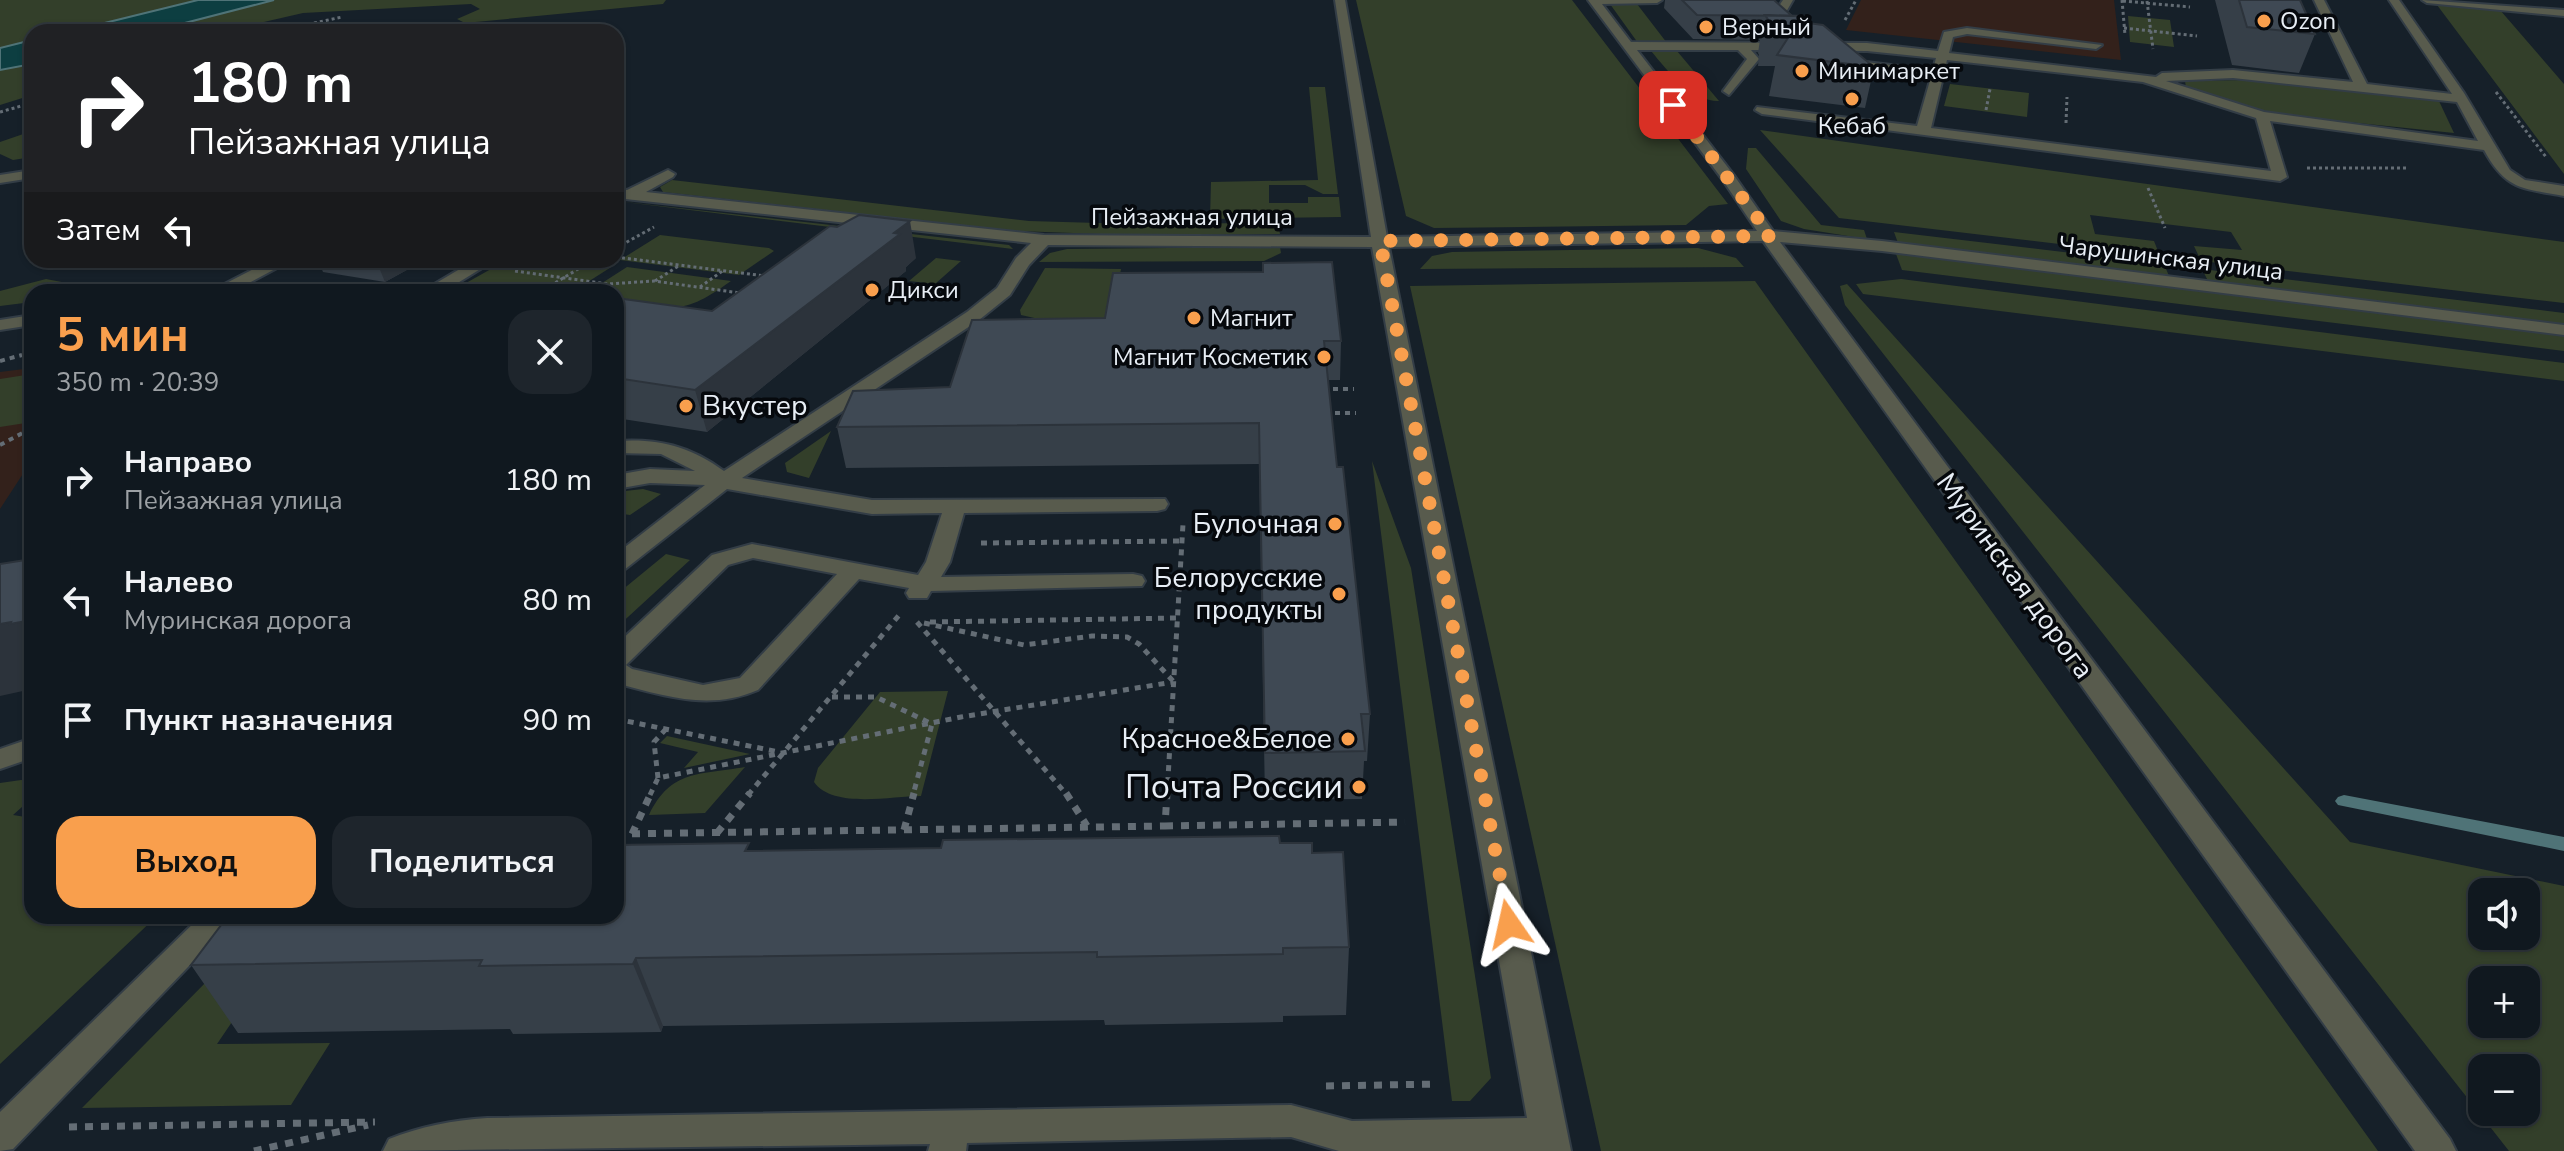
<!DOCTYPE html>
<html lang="ru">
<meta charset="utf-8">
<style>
body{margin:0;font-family:"Nunito Sans",sans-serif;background:#1e252c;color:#f1f3f6;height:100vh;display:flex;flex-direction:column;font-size:30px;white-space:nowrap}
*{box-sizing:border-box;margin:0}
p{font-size:26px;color:#9ca0a4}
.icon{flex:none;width:44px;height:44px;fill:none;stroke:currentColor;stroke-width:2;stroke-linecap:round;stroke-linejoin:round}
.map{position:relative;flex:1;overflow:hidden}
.panel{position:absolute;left:24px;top:284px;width:600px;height:640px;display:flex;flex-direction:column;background:#10181f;border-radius:24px;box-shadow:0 2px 6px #0004,0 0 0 2px #30373d}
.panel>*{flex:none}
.hud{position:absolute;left:24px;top:24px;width:600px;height:244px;border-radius:24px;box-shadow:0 2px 6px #0004,0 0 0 2px #30373d;background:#202124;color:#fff;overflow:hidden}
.tools{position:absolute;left:2468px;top:878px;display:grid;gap:16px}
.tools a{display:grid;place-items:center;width:72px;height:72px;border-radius:16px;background:#10181f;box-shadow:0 2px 6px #0004,0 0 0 2px #30373d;font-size:40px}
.pin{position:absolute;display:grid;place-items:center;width:68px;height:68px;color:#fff;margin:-34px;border-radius:16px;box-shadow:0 4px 12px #0006}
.me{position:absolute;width:88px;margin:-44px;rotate:349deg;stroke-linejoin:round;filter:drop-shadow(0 0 6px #0008)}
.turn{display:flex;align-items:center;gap:28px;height:168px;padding:0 32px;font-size:36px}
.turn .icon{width:104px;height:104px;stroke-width:2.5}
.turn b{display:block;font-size:56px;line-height:68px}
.then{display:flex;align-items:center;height:76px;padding:0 32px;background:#0003;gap:16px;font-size:30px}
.round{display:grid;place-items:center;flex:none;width:84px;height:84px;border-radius:24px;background:#1e252c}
.overview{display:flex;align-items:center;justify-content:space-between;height:136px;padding:0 32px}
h1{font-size:48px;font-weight:700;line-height:60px;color:#f99f4d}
.action{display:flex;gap:16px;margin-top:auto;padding:16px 32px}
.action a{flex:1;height:92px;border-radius:24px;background:#f99f4d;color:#111;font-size:32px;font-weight:700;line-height:92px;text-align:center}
.action a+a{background:#1e252c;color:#f1f3f6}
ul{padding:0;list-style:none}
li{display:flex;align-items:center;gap:24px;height:120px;padding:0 32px}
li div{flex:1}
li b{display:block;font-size:30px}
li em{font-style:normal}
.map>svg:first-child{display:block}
.education{fill:#33211b}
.green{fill:#333f2a;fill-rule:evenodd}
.water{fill:#0d3e41;stroke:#4f7377;stroke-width:2}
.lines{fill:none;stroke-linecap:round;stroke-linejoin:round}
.stream{fill:#4f7377;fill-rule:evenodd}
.minor-casing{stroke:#333d46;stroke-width:4}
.path-far3{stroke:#646d75;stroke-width:3;stroke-dasharray:3 3;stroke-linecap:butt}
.path-far2{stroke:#646d75;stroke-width:4;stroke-dasharray:5 5;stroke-linecap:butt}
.path-far1{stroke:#646d75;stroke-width:5;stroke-dasharray:6 6;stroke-linecap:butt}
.path{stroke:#646d75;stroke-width:7;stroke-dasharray:8 8;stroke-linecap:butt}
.minor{fill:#585b4d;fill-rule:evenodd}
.wall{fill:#363f48}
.shaded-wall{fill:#2c333b}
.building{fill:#3f4954;stroke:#2c333b;stroke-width:2}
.route{stroke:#f99f4d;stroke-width:14;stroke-dasharray:0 25.2}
.poi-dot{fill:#f99f4d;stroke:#06090d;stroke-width:3}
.labels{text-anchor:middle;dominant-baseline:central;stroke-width:7;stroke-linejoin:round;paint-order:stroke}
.far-poi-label{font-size:24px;fill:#e8eef5;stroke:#06090d;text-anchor:start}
.far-street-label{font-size:24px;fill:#e8eef5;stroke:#06090d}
.poi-label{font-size:28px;fill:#e8eef5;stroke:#06090d;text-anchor:end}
.street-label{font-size:28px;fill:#e8eef5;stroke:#06090d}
.near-poi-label{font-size:34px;fill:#e8eef5;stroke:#06090d;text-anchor:end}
</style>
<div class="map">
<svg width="2564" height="1151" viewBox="0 0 2564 1151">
<rect width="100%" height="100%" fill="#162029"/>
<!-- education -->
<path class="education" d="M1861 0H2114L2121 60 1846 30Z
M32 368V460L0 509V372Z"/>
<!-- green -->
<path class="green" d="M0 0H198L68 32H32V40L0 48Z
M274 0H666L663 4 465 23 457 19 480 9 471 4 303 13 221 32H150Z
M1356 0H1572L1728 204 1709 206 1686 225 1434 228 1406 216Z
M1610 4H1637L1667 43H1638Z
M2437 5 2500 10 2564 84V174Z
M2128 16 2170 20 2174 47 2130 42Z
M1651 51H1677L1719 101C1690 101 1668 71 1651 51Z
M32 64V95L0 105V70Z
M2247 80 2439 101 2454 133 2272 114 2186 88 2185 81Z
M1950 84 2029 93 2027 117 1944 106Z
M1309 87H1325L1338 194H1323L1305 185H1269V203H1308V197H1339L1341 217 1210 219 1211 182 1318 180Z
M1760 130 2564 242V303L2201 261 2194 246 2242 250 2231 232 2090 215 2095 234 2154 241 2160 256 1839 218Z
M32 131V157L13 160 0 154V142Z
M1748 148H1756L1821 225 1864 230 1867 239 1804 229 1781 221 1746 169Z
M672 180 1029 221 1133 224 1261 223 1279 229 1280 234 1129 235 1017 231 663 192 660 187Z
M616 201 1009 245 1013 249Z
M1894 232 2164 264 2169 276 1898 243Z
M660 235 769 248 774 251 739 275 620 260Z
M1280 247 1281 253 1264 261 1039 262 1050 253 1067 249Z
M1698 248 1736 258 1744 267 1420 269 1432 256 1452 252Z
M1896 254 2564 335V351L1902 270Z
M936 258 961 261 935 284 909 281Z
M507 260H582L616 264 572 292 539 289 450 292Z
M627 267 731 281C681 317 675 308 616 300V292H588Z
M1045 268 1121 269 1112 319H1039L1021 315 1020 310Z
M2202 269 2564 313V326L2209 283Z
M46 279 114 292H32V302L0 306V291Z
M1901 279 2564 363V381L1863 294 1856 284Z
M1755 281 2378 1151H1601L1410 286Z
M1847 284 2350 842 2564 886V1151H2509L1845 305 1840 286ZM2526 892V936H2482V892ZM2482 980H2526V1024H2482ZM2482 1068H2526V1112H2482Z
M32 374V422L0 427V379Z
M831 431 809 478 787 472 785 463Z
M1372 461 1411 568 1491 1078 1470 1101H1452Z
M643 489 661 494 630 515 616 513V492Z
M666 554 690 560 616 628V595Z
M948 691 921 796C891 796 833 809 814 782L818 768 880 692Z
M667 736 750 754 684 768 698 752 660 743Z
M745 767 705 813 649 815C671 769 700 775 745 767Z
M21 780 32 781V798L13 815 32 818V916H157L0 1064V783Z
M271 916H304L217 1044 330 1043 291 1105 82 1108Z"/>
<!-- water -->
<path class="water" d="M198 0H274L150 32H68Z
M32 40V64L0 70V48Z"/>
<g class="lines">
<!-- stream -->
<path class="stream" d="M2344 795 2564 837V851L2338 805 2335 801 2338 797Z"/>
<!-- minor casing -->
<g class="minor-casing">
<path id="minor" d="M1335 0H1345L1387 237 1757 231 1722 179 1588 0H1662L1657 3 1602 4 1631 42 1867 43 1938 51 1944 32 1967 28 2102 45 2096 49 1967 34 1953 37 1949 53 2156 77 2162 73 2233 70 2353 82 2314 0H2324L2367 84 2452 94 2389 0H2399L2464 93 2510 170 2525 180 2564 186V196C2521 188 2506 190 2484 150L2270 121 2287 177 2280 181 1762 114 1755 110 1757 107 1917 126 1931 77 1835 63 1841 59 1933 70 1936 58 1867 51 1751 50 1759 59 1729 95 1723 91 1747 59 1738 50H1637L1733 174 1773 231 1882 241 2564 325V335L1882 251 1780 242 2450 1139 2456 1151H2415L1763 241 1389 247 1571 1151H1339L1291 1137 967 1143 966 1151H928L930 1144 383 1151 389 1139C419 1127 454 1120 487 1118L1291 1105 1352 1121 1527 1118 1372 247 1048 245 1029 265 1010 295 979 320 742 478 872 500 1165 499 1168 504 1165 509 1157 511 964 513 950 562 941 577 1133 574 1142 576 1145 581 1142 586 931 591 927 598H909L906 593 909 588 859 579 758 690C710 711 664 696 616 683V645L712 555 752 544 918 575 926 562 942 513 872 514 727 489 624 570 616 572V554L705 485 650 483 616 489V475L650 469 695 471 661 454 616 453V441C658 438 690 446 724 471L967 312 997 288 1016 258 1031 243 616 198V188L627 190 668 170 675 174 673 177 646 192 1044 235 1371 237ZM1947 60 2143 82 2256 118 2271 171 1931 128ZM2233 78 2457 102 2478 141 2264 112 2166 81ZM753 558 837 574 740 678 703 685 632 669 626 665 728 565Z
M1783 0H1793L1786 12 1802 28V32H1794L1774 13Z
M2422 0 2564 10V16L2427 3Z
M32 170V178L0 183V175Z
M271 260H292L232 292H209Z
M475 260H495L443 292H421Z
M32 315V325L0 330V320Z
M32 738V758L0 769V749Z
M201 916H237L13 1149 0 1151V1112Z"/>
</g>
<!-- path-far3 -->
<path class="path-far3" d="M2122 0 2125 35
M2123 1 2190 7
M2147 1 2153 49
M1845 20 1856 0
M2124 28 2197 36
M273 32 342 17
M2496 92 2546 157
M1986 110 1990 89
M0 112 32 103
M2066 123 2067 97
M2307 168H2409
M2148 188 2165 228
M616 248 654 227
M616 257 765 276
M515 271 608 284 654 281 740 293
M655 281 680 265
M700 287 724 270
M540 292 593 260"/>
<!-- path-far2 -->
<path class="path-far2" d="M0 361 22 355
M1323 389H1354
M1325 413H1356
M0 445 32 428"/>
<!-- path-far1 -->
<path class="path-far1" d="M981 543 1182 541
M917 622 1067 795
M930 622 1177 618
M924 623 1024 645 1092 636 1127 637 1139 644 1173 681
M832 697H876L932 724 913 795
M616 719 779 752
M658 778 654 742 665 730
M650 795 658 778 961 717 1173 682
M748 795 900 614
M1167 795 1183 524"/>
<!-- path -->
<path class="path" d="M1066 793 1087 826
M1165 826 1405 822
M904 830 914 793
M717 833 750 793
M616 834 1165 826 1167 793
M632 834 651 793
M1326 1086 1437 1084
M69 1127 375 1122
M254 1151 368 1125"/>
<!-- minor -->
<use href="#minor" class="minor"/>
</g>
<!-- wall -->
<path class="wall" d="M1665 0H1774L1792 16H1804L1803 22 1874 67 1865 108 1769 96 1775 66H1758L1759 55 1758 53 1760 40 1693 39 1664 8Z
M2215 0H2300L2315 34 2299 73 2232 65Z
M916 258 906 267V271L707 432 616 418V298L712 311Z
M318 260H425L385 282 323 272Z
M972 320 1341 341 1340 380H1328L1337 467 1370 714 1367 761H1364L1362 799 1265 800 1259 464 846 468 837 427 950 387Z
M1280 843 1312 853 1349 947 1346 1015 1283 1016V1022L1105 1025 1104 1020 663 1026 661 1032 513 1034 510 1029 238 1033 191 965 751 851Z"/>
<!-- shaded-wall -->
<path class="shaded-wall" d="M910 221 916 258 906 267V271L707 432 695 390Z
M376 260H425L385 282Z
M32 620V689L0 696V624Z
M636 958 663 1026 661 1032 633 964Z"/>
<!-- building -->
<path class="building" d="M1682 0H1774L1792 16 1697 15Z
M2239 0H2300L2315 34 2247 27Z
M1765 15 1804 16 1800 22 1823 25 1874 67 1777 55 1795 27H1765L1769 21Z
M859 215 910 221 894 233 900 234 695 390 616 378V298L712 311 830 226 837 227Z
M1332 262 1341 341H1324L1337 467H1343L1370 714H1361L1365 751 1265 753 1259 423 837 427 853 391 950 387 972 320 1105 318 1113 273 1263 272V263Z
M32 559V620L10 624 11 622 0 624V564Z
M1279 836 1280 843H1312V853L1343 852 1349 947 1283 948V954L1097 957V952L636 958 633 964 479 966 482 960 191 965 228 916H616V845L749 843 745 851 941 848 943 840Z"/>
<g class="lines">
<!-- route -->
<path class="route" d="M1509 924 1380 241 1771 236 1673 105"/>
</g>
<!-- markers -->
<g class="poi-dot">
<circle cx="2264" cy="21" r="8"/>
<circle cx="1706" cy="27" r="8"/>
<circle cx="1802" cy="71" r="8"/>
<circle cx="1852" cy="99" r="8"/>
<circle cx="872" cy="290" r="8"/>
<circle cx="1194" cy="318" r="8"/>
<circle cx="1324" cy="357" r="8"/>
<circle cx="686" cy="406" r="8"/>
<circle cx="1335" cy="524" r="8"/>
<circle cx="1339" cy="594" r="8"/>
<circle cx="1348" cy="739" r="8"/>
<circle cx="1359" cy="787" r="8"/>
</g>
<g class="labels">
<!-- far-poi labels -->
<g class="far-poi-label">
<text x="2280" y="21">Ozon</text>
<text x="1722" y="27">Верный</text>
<text x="1818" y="71">Минимаркет</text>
<text x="1852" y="126" text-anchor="middle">Кебаб</text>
<text x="888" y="290">Дикси</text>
<text x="1210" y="318">Магнит</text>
<text x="1308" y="357" text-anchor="end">Магнит Косметик</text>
</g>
<!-- far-street labels -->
<g class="far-street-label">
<text x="1192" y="217">Пейзажная улица</text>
<text transform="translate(2171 258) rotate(7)">Чарушинская улица</text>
</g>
<!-- poi labels -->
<g class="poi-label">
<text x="702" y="406" text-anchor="start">Вкустер</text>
<text x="1319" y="524">Булочная</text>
<text x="1323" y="578">Белорусские<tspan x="1323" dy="32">продукты</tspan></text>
<text x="1332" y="739">Красное&amp;Белое</text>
</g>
<!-- street labels -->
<g class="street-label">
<text transform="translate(2015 576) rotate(54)">Муринская дорога</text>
</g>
<!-- near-poi labels -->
<g class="near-poi-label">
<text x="1343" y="787">Почта России</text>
</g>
</g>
</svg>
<div class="tools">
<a><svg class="icon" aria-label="sound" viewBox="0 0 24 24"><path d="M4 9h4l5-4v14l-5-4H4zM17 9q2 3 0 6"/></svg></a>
<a>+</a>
<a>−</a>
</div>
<div class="pin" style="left:1673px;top:105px;background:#d93025"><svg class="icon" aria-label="arrive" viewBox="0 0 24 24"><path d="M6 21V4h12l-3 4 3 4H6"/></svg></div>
<svg class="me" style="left:1509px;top:924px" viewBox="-20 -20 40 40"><path d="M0-17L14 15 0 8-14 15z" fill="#f99f4d" stroke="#fff" stroke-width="4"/></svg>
<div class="hud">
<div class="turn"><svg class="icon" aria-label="right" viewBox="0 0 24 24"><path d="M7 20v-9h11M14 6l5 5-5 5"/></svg><div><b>180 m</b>Пейзажная улица</div></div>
<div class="then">Затем<svg class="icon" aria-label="left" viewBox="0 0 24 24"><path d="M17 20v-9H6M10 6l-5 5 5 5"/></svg></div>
</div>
<section class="panel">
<div class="overview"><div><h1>5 мин</h1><p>350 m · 20:39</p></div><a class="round"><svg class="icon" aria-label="close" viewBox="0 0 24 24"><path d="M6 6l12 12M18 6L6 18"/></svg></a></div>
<ul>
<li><svg class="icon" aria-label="right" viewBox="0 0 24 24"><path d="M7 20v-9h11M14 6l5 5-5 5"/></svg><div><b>Направо</b><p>Пейзажная улица</p></div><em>180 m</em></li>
<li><svg class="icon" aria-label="left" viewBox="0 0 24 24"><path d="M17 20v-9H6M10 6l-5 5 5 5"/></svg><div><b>Налево</b><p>Муринская дорога</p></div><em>80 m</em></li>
<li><svg class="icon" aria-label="arrive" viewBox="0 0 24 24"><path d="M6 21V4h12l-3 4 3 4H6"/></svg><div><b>Пункт назначения</b></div><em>90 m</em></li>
</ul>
<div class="action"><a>Выход</a><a>Поделиться</a></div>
</section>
</div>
